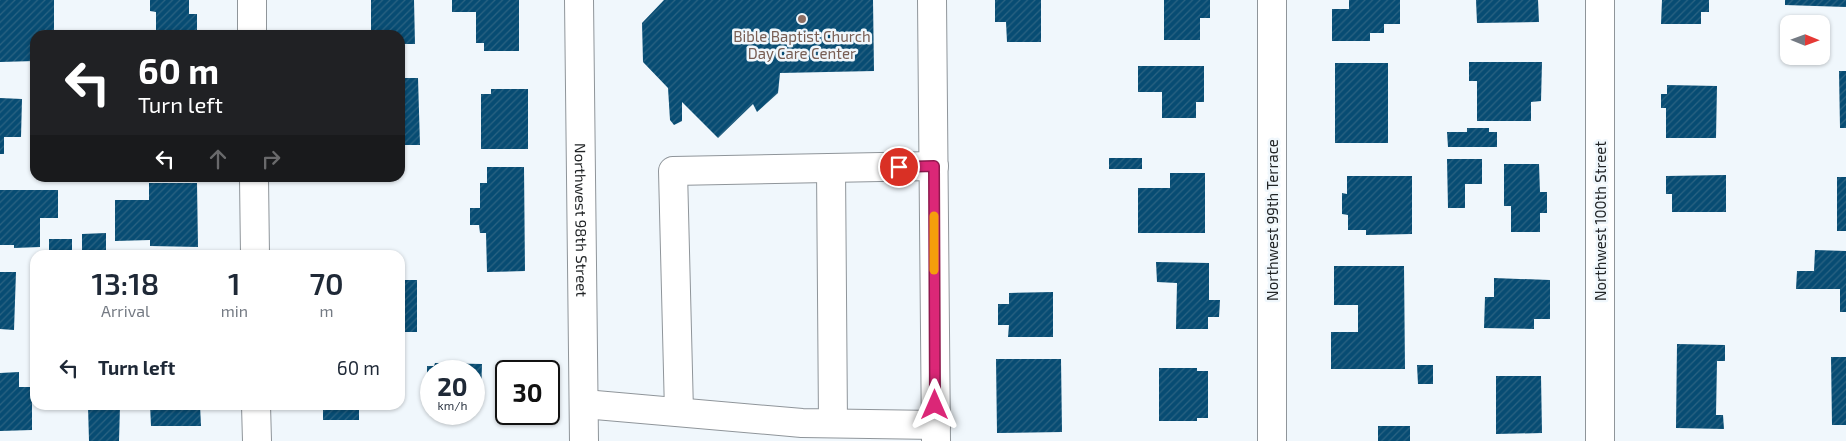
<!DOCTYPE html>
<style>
body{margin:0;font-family:"Exo 2",sans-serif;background:#f2f2f3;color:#1f2937;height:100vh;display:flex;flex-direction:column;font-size:19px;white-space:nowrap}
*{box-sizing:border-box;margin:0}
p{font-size:16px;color:#747a83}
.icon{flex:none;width:28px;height:28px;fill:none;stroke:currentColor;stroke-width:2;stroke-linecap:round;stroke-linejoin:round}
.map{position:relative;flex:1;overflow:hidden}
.side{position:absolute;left:30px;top:250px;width:375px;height:160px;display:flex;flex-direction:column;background:#fff;border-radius:15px;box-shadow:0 1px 4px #0004}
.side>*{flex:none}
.banner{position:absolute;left:30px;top:30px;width:375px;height:152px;border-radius:15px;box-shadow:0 1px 4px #0004;background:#202124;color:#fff;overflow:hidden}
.needle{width:32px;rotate:91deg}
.tools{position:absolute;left:1780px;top:15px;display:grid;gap:10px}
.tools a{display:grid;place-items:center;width:50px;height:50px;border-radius:10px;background:#fff;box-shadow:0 1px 4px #0004;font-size:25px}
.speed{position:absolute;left:420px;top:360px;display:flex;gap:10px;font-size:25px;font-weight:700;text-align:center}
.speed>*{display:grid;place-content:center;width:65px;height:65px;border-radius:50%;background:#fff;box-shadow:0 1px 4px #0004;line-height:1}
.speed small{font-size:12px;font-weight:400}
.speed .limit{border:2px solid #111;border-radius:8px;background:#fff;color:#111}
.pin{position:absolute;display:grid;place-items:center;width:42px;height:42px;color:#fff;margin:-21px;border:2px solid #fff;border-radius:50%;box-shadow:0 1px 5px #0007}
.me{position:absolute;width:55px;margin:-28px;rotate:0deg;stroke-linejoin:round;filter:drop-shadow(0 0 4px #0008)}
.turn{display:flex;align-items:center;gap:18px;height:105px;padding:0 25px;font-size:22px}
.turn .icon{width:65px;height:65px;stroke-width:2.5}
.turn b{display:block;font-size:35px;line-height:42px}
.lanes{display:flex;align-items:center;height:48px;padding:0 25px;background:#0003;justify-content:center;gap:25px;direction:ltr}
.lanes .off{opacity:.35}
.eta{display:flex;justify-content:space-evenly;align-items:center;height:85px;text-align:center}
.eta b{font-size:30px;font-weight:600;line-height:35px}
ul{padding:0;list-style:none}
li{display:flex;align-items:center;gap:15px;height:65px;padding:0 25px}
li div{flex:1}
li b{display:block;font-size:19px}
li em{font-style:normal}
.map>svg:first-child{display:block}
.building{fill:url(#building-hatch)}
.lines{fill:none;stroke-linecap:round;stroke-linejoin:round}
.minor-casing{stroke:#8f959a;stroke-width:30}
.minor{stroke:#fff;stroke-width:28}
.route-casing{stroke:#8e194d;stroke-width:12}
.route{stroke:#db2777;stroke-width:9}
.slow{stroke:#f59e0b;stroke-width:9}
.education-dot{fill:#8d6e63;stroke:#f0f7fc;stroke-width:2}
.labels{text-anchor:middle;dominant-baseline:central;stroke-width:5;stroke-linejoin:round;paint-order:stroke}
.education-label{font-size:15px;fill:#785e54;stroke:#f0f7fc}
.street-label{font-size:15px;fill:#212426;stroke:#f0f7fc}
</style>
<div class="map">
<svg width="1846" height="441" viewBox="0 0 1846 441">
<defs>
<pattern id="building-hatch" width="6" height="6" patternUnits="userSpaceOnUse" patternTransform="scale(1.25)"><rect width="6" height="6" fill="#074c73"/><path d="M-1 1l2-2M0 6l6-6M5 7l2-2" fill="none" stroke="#2b6382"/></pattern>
</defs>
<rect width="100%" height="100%" fill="#f0f7fc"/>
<!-- building -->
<path class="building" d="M0 0H54V30L39 31V35H35V61L0 62Z
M150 0H189V14H197V35H156V12L150 11Z
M371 0H414L415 44H400V35H371Z
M452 0H519V51H484V43H476V12H452Z
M664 0H873L874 71 780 73 778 93 757 112 753 104 718 138 682 102V121L674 125 670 120 668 88 643 62 642 23Z
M995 0H1041V42H1007L1006 22H995Z
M1164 0H1210V18H1200V40H1164Z
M1349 0H1400V24H1384V33H1370V41H1332V9H1349Z
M1476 0H1538L1539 22 1477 23Z
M1662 0H1709V12H1701V24H1661Z
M1785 0H1846V7L1785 5Z
M1469 62H1542L1541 101 1531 102V121H1477V81H1469Z
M1335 63H1388V143H1335Z
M1138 66H1204V102H1196V118H1162V92H1138Z
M1839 71H1846V128H1840Z
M400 78H418L420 145H400Z
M1667 85 1717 86 1716 138H1666V108H1661V94H1667Z
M491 89H528V149H481V94H491Z
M0 98 22 99 21 137H4V154H0Z
M1467 128H1489V132H1497V147H1448L1447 132H1467Z
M1109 158H1142V169H1109Z
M1447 159H1482V184H1465V208H1448Z
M1504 164H1539L1540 192H1547V213H1540V232H1511V206H1504Z
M487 167H524L525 271 487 272 486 233H480L479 225H470V208H480V183H487Z
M1170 173H1205V233H1138V188H1170Z
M1726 175V212H1672V194H1666V176Z
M1347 176H1412V234L1366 235V230H1348V215L1342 214V193L1347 194Z
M1837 177H1846V231H1837Z
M149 183H197L198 247 150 246V240L115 241V200H149Z
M0 190H58V218H40V247L14 248V245H0Z
M106 233V255H82V234Z
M49 239H72V255H49Z
M1815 250 1846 251V312H1840V289H1796L1797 271H1814Z
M1156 262 1209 263V300H1220L1219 317H1208V329H1176L1177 283 1157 282Z
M1334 266H1404L1405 369H1331V332H1358V305H1334Z
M0 272H16L14 330 0 329Z
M1494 278 1550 280V319H1534V329L1484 328 1485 297H1494Z
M400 280H417V332H400Z
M1053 292V337H1008L1009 325H998V304H1009V293Z
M1677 344 1725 345V361H1717L1716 415H1723L1724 429 1676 428Z
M1831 357H1846V425H1832Z
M996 359H1061L1062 432 997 433Z
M435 363 482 364 481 396H474V371H431V397H427V366H434Z
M1417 365H1433V384H1418Z
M1159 368H1197V371H1208V418H1197V421H1159Z
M19 372V387H32V430L0 431V373Z
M1496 376H1541L1542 433 1496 434Z
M150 405H200L201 426H151Z
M323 405H359V420H323Z
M88 406H120L119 441H89Z
M435 414H471V417L435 416Z
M1378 426H1410V441H1378Z"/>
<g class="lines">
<!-- minor casing -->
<g class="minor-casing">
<g id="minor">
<path d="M252 0V35"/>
<path id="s1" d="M579 0 584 441"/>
<path d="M932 0 936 441"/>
<path d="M1600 0V441"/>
<path d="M831 168 833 423"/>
<path d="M254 178 255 255"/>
<path d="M584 404 802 423 936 425"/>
<path d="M256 405 257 441"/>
<path d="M679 412 673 171 934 166"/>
<path d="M1272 441V0"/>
</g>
</g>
<!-- minor -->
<use href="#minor" class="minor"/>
</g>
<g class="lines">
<!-- route casing -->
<g class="route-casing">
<path id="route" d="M899 167 934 166 935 405"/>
</g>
<!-- route -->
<use href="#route" class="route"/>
<!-- slow -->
<path class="slow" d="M934 216V270"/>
</g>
<!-- markers -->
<circle class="education-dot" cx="802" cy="19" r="5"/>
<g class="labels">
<!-- education labels -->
<g class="education-label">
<text x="802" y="36">Bible Baptist Church<tspan x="802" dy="17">Day Care Center</tspan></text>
</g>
<!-- street labels -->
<g class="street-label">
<text stroke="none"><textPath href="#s1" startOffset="220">Northwest 98th Street</textPath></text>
<text transform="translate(1272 220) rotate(-90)">Northwest 99th Terrace</text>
<text transform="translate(1600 221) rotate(-90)">Northwest 100th Street</text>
</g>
</g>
</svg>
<div class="tools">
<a><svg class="needle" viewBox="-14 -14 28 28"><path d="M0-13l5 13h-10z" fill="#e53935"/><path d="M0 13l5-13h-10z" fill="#747a83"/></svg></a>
</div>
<div class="speed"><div>20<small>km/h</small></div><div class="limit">30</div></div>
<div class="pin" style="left:899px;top:167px;background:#d93025"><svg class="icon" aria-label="arrive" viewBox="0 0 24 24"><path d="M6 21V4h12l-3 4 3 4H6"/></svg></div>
<svg class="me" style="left:935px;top:405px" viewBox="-20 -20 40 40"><path d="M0-17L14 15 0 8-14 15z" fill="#db2777" stroke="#fff" stroke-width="4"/></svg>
<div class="banner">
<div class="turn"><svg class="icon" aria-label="left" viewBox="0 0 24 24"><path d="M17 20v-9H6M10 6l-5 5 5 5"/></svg><div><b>60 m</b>Turn left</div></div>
<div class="lanes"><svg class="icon" aria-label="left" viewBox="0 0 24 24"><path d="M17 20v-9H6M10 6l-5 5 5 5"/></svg><svg class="icon off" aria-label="ahead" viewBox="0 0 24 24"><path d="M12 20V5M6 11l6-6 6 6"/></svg><svg class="icon off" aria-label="right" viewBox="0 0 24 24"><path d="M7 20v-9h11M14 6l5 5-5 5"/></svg></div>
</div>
<section class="side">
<div class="eta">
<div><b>13:18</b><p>Arrival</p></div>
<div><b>1</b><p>min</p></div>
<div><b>70</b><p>m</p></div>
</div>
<ul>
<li><svg class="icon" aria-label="left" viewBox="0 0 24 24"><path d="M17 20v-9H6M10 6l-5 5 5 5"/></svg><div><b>Turn left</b></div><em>60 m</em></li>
</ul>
</section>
</div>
